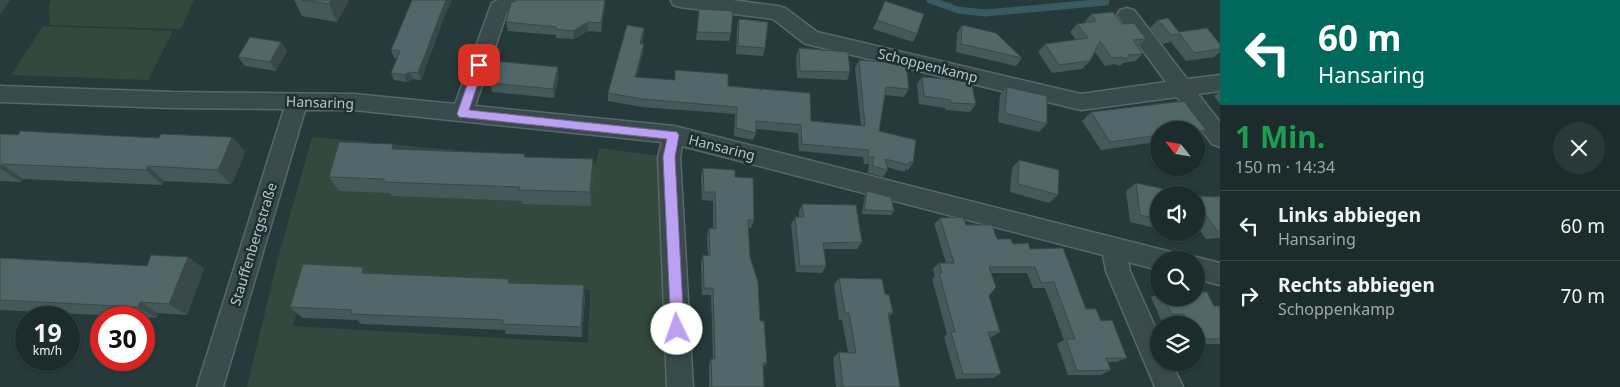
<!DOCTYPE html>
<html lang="de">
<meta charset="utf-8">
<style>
body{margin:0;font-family:"Noto Sans",sans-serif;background:#293838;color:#f1f3f6;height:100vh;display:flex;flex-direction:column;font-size:19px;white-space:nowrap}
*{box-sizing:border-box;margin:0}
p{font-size:16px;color:#a0a7a9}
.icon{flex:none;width:28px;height:28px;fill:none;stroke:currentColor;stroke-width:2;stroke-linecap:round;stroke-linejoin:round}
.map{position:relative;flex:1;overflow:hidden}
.details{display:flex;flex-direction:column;background:#1c2c2c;width:400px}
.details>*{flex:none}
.top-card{background:#00695c;color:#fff;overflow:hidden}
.needle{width:32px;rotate:300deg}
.fabs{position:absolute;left:1150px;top:121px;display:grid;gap:10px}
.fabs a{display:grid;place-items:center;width:55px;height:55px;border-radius:50%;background:#1c2c2c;box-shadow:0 1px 4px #0004,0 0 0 1px #3a4848;font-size:25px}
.speed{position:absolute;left:15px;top:306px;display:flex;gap:10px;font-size:25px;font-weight:700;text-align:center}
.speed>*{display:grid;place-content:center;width:65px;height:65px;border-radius:50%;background:#1c2c2c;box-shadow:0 1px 4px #0004,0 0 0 1px #3a4848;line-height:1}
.speed small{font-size:12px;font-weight:400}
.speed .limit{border:8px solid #d22;background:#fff;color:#111}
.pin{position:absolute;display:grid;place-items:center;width:42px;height:42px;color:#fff;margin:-21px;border-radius:10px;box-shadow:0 2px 8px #0006}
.me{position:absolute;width:55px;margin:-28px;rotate:357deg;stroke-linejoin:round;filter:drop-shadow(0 0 4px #0008)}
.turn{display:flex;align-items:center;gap:18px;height:105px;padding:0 15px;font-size:22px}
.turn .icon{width:65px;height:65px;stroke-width:2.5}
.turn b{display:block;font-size:35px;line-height:42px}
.round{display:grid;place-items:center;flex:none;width:52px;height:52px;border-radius:26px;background:#293838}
.head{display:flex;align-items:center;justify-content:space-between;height:85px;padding:0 15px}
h1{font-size:30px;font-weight:700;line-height:38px;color:#1e9e55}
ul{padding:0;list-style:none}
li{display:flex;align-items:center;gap:15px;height:70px;padding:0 15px;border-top:1px solid #3a4848}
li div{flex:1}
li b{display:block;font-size:19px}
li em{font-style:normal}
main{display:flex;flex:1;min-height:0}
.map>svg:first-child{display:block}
.green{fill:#33493d;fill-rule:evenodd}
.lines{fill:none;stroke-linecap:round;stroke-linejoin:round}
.stream{stroke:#395b5f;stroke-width:7}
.street-casing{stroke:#57686a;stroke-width:3}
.street{fill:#394a4c;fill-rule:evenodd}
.wall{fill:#46595a}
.shaded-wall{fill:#39484a}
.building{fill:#516769;stroke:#39484a}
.route{fill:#bca0f2;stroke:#7a689d}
.labels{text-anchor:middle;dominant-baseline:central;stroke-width:5;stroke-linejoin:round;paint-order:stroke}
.street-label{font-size:14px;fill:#b5c5c7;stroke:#1e2f31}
</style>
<main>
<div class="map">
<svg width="1220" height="387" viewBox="0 0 1220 387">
<rect width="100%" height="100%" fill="#263a3b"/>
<!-- green -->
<path class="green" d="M51 0H194L181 29 50 25 49 3Z
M43 26 173 31 148 80 11 75Z
M312 137 596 163 599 148 669 157 680 387H247L277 262ZM309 274 590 290 588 343 293 326Z"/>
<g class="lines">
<!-- stream -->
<path class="stream" d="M930 0 958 10 985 13 1106 2"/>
<!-- street casing -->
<g class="street-casing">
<path id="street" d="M498 0H523L521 5 507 12 475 106 674 126 1171 252 1175 260H1159V270L1128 262 1130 271 1159 336V362H1171L1183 387H1155L1106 271 1103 255 682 146 680 157 693 387H667L658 157 662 142 354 110H305L223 387H197L284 109 172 108 0 102V86L172 92 354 94 455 104 490 8 492 3Z
M671 0H732L778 6 785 8 817 32 1081 94 1166 82 1117 15 1120 10 1127 8 1134 10 1187 79 1220 75V91L1198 94 1220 122V147L1212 144 1177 97 1081 110 811 45 804 43 773 19 680 7 673 5Z
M1196 257 1220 263V285L1196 279V260H1188Z"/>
</g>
<!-- street -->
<use href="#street" class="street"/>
</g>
<!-- wall -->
<path class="wall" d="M294 0H349L337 22 302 16Z
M517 0H605V5L601 32 588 31 574 39 556 38V35L508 31 506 22Z
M885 1 917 34 913 42 873 29Z
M699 9 731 33 729 41 696 40Z
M1091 14 1122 24 1146 39 1137 47 1143 54 1135 61 1123 63 1120 66 1114 64 1105 66 1095 52 1090 61 1082 69 1052 73 1038 52 1045 44 1076 40 1070 32 1077 24 1085 23V22Z
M739 19 765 48 763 56 736 54 737 28Z
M1158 20 1179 32 1220 44V52L1214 57 1186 61 1171 42 1162 44 1150 28Z
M442 23 421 80 413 79 407 82 394 80 391 73 397 58H394L391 50Z
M962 25 1022 58 1016 66 956 52 957 33Z
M644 36 642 44 643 52 636 77 728 86 811 121 861 126 855 68 859 60 909 89 904 97 885 95 879 131 913 163 908 170 906 169 904 172 887 167 888 170 883 177 868 173 869 164H864L863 157 799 151 798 133 756 129V133L753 140 734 136 735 114 642 107 608 101V93Z
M281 42 287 51 276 71 245 66 238 57Z
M799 48 850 72 847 80 797 78 796 56Z
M559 76 554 98 492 92 490 83Z
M922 77 976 104 970 112 946 110 945 108 919 104 917 84Z
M1007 87 1047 124 1039 132 998 122 1000 95Z
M1220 92V104L1214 96Z
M1091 112 1206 130 1196 137V130H1159V144L1156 142 1101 150 1082 121Z
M0 134 159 138 232 137 245 152 234 180 230 184 164 181 162 185 23 179 21 182 0 181Z
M396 149 525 157 593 174 591 206 522 204V201L392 196 390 193 339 191 329 177Z
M1019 160 1058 195 1049 203 1010 192 1012 168Z
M703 168 735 177 754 220 751 228H748L750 257 767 363 763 368 764 387H709V364L711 359H713L711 295H702L701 263 703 255 708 256 707 236 709 228 713 229V201L702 200 701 177Z
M1136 183 1159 195V229L1130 222 1126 191Z
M867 191 894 211 891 215 862 214 865 195Z
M1196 196 1216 197 1220 196V238L1206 239 1196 225Z
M802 204 862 242 857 249H824L826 266 822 273 796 272 791 224 795 217H799V211Z
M940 218 966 225 997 239 1030 249 1086 309 1101 321 1127 358 1116 362H1108L1111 370 1101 375H1068L1057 344 1064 340 1045 288H1033L1027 273H991L989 296 1000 332 992 337H990L1001 374 993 378 956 379 944 337 947 334 932 279 935 276 933 269 939 263H946L934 224Z
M188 257 204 269 187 315 158 313 157 318 0 310V258L147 266Z
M368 273 509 279 510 283 585 297 582 337 506 334 505 330 361 324 357 320 303 318 290 307Z
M839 278 885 294 893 313 889 316 900 387H836L833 358 839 352H848L842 320H839L834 285Z
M1159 294V298H1196L1214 306H1220V344H1196V325H1175L1173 320H1161L1151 297Z"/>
<!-- shaded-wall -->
<path class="shaded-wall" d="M0 0H10L0 15Z
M331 0H349L337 22 329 4Z
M446 0H452L442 23 421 80 418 73 440 15Z
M605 0V5L601 32V23Z
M588 22V31L574 39 573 31Z
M644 28V36L640 52V44Z
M281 42 287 51 276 71 270 62Z
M644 44 643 52 635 85V77Z
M558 67 559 76 554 98 553 89Z
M410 72 413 79 407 82 404 75Z
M232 137 245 152 234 180 230 184 217 170Z
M593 159V174L591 206 590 192Z
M2 164 23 179 21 182 0 168Z
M148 166 164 181 162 185 146 170Z
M188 257 204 269 187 315 169 304Z
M363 267 373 279 362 273Z
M584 285 585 297 582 337 581 327Z
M140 302 158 313 157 318 138 307Z"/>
<!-- building -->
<path class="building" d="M301 0H331L329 4Z
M412 0H446L440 15 418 73 410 72 404 75 391 73 400 51 391 50Z
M517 0H605L601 23 588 22 573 31 555 29 556 27 506 22 511 3Z
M885 1 924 14 917 34 877 20Z
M699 9 733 11 731 33 697 32Z
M1113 12 1122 24 1134 23 1146 39 1133 40 1143 54 1129 55 1127 59 1122 57 1112 58 1100 41 1090 61 1059 65 1045 44 1088 38 1077 24 1096 21 1091 14Z
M1168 18 1179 32 1207 28 1220 44V49L1194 53 1180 34 1171 35 1158 20Z
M739 19 768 22 765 48 738 46Z
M627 25 644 28 640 44H644L635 77 675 80V70L728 74V86L761 89V91L762 89 810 93 811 121 865 126 859 60 906 64 909 89 886 87 879 131 916 140 913 163 909 162V165L885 159 888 170 872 166 874 157H868V150L802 144 801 125 756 121V133L736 128 737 107 642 99 608 93Z
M962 25 996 33 1022 58 961 44Z
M250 37 281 42 270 62 238 57Z
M799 48 848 52 850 72 800 71Z
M495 61 558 67 553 89 490 83Z
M922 77 971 81 976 104 951 103V100L924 96Z
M1007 87 1047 96V124L1005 113Z
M1184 101 1206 130 1196 132V130H1159V135L1110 142 1091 112Z
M20 131 159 138 161 134 232 137 220 166 217 170 148 166 146 170 2 164 0 167V134L18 135Z
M339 142 393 144 392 149 525 154 524 157 593 159 590 192 519 190 520 187 384 182V179L329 177Z
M1019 160 1059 170 1058 195 1018 184Z
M703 168 735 170V177L753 178 754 220H748L750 257 758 282 760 321H764L767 363H763L764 387H712L711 359H715L713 288H704L703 255 710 256 709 228 716 229 715 192H704Z
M1136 183 1183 193V195H1159V219L1140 215Z
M867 191 891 197 894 211 864 210Z
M1196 196 1216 197 1220 196V232H1218L1196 201Z
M802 204 856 205 862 242 823 243 826 266H800L795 217H804Z
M963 217 966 225H992L997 239H1011L1013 244 1028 243 1030 249 1063 248 1086 309H1096L1101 321 1112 320 1127 358H1106L1111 370 1077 371 1066 339H1075L1054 282 1041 283 1035 267H989L996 287 989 296 1000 332H988L1001 374H963L951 332H955L939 273H942L939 263H954L940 218Z
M151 255 188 257 169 304 140 302 138 307 0 300V258L147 266Z
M303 264 363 267 362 273 509 279 508 283 584 285 581 327 502 324 503 320 351 314 352 310 290 307Z
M839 278 882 279 885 294 889 295 893 313H888L900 387H843L839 352 856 353 849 313H845Z
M1196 292H1207L1214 306H1220V339H1196V325H1189L1184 314H1172L1164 298H1196Z"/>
<!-- route -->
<path class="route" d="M479 61 484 65 469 110 677 132 679 135 675 157 684 329 682 334 677 336 673 334 671 329 663 157 667 139 459 117 457 114 474 65Z"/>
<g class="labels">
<!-- street labels -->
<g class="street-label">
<text transform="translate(928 65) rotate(14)">Schoppenkamp</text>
<text transform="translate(320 102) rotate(2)">Hansaring</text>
<text transform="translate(722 147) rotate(14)">Hansaring</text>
<text transform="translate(253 244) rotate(-73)">Stauffenbergstraße</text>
</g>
</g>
</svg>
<div class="fabs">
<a><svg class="needle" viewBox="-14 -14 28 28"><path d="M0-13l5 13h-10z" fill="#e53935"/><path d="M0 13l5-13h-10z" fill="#a0a7a9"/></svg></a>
<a><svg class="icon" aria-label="sound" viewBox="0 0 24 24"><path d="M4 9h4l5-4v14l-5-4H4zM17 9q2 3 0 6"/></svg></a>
<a><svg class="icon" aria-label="search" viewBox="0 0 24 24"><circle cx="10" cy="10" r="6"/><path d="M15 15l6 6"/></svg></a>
<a><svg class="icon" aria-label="layers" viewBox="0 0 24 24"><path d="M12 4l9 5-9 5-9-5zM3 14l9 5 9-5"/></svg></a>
</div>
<div class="speed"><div>19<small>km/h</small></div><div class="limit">30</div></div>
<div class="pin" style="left:479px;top:65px;background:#d93025"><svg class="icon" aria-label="arrive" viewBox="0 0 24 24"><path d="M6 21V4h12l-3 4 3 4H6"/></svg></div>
<svg class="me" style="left:677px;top:329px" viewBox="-20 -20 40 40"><circle r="19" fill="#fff"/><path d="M0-13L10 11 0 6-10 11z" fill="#bca0f2"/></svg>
</div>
<section class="details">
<div class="top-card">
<div class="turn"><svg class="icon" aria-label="left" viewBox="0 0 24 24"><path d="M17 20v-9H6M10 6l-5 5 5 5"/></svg><div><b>60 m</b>Hansaring</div></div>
</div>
<div class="head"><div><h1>1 Min.</h1><p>150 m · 14:34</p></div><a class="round"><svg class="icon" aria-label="close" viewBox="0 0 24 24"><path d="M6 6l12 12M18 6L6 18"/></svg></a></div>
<ul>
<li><svg class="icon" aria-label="left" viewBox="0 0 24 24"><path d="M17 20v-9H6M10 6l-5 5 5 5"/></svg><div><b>Links abbiegen</b><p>Hansaring</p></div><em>60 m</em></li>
<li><svg class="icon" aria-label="right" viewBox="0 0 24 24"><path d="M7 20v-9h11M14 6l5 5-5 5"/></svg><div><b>Rechts abbiegen</b><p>Schoppenkamp</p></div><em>70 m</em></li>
</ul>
</section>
</main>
